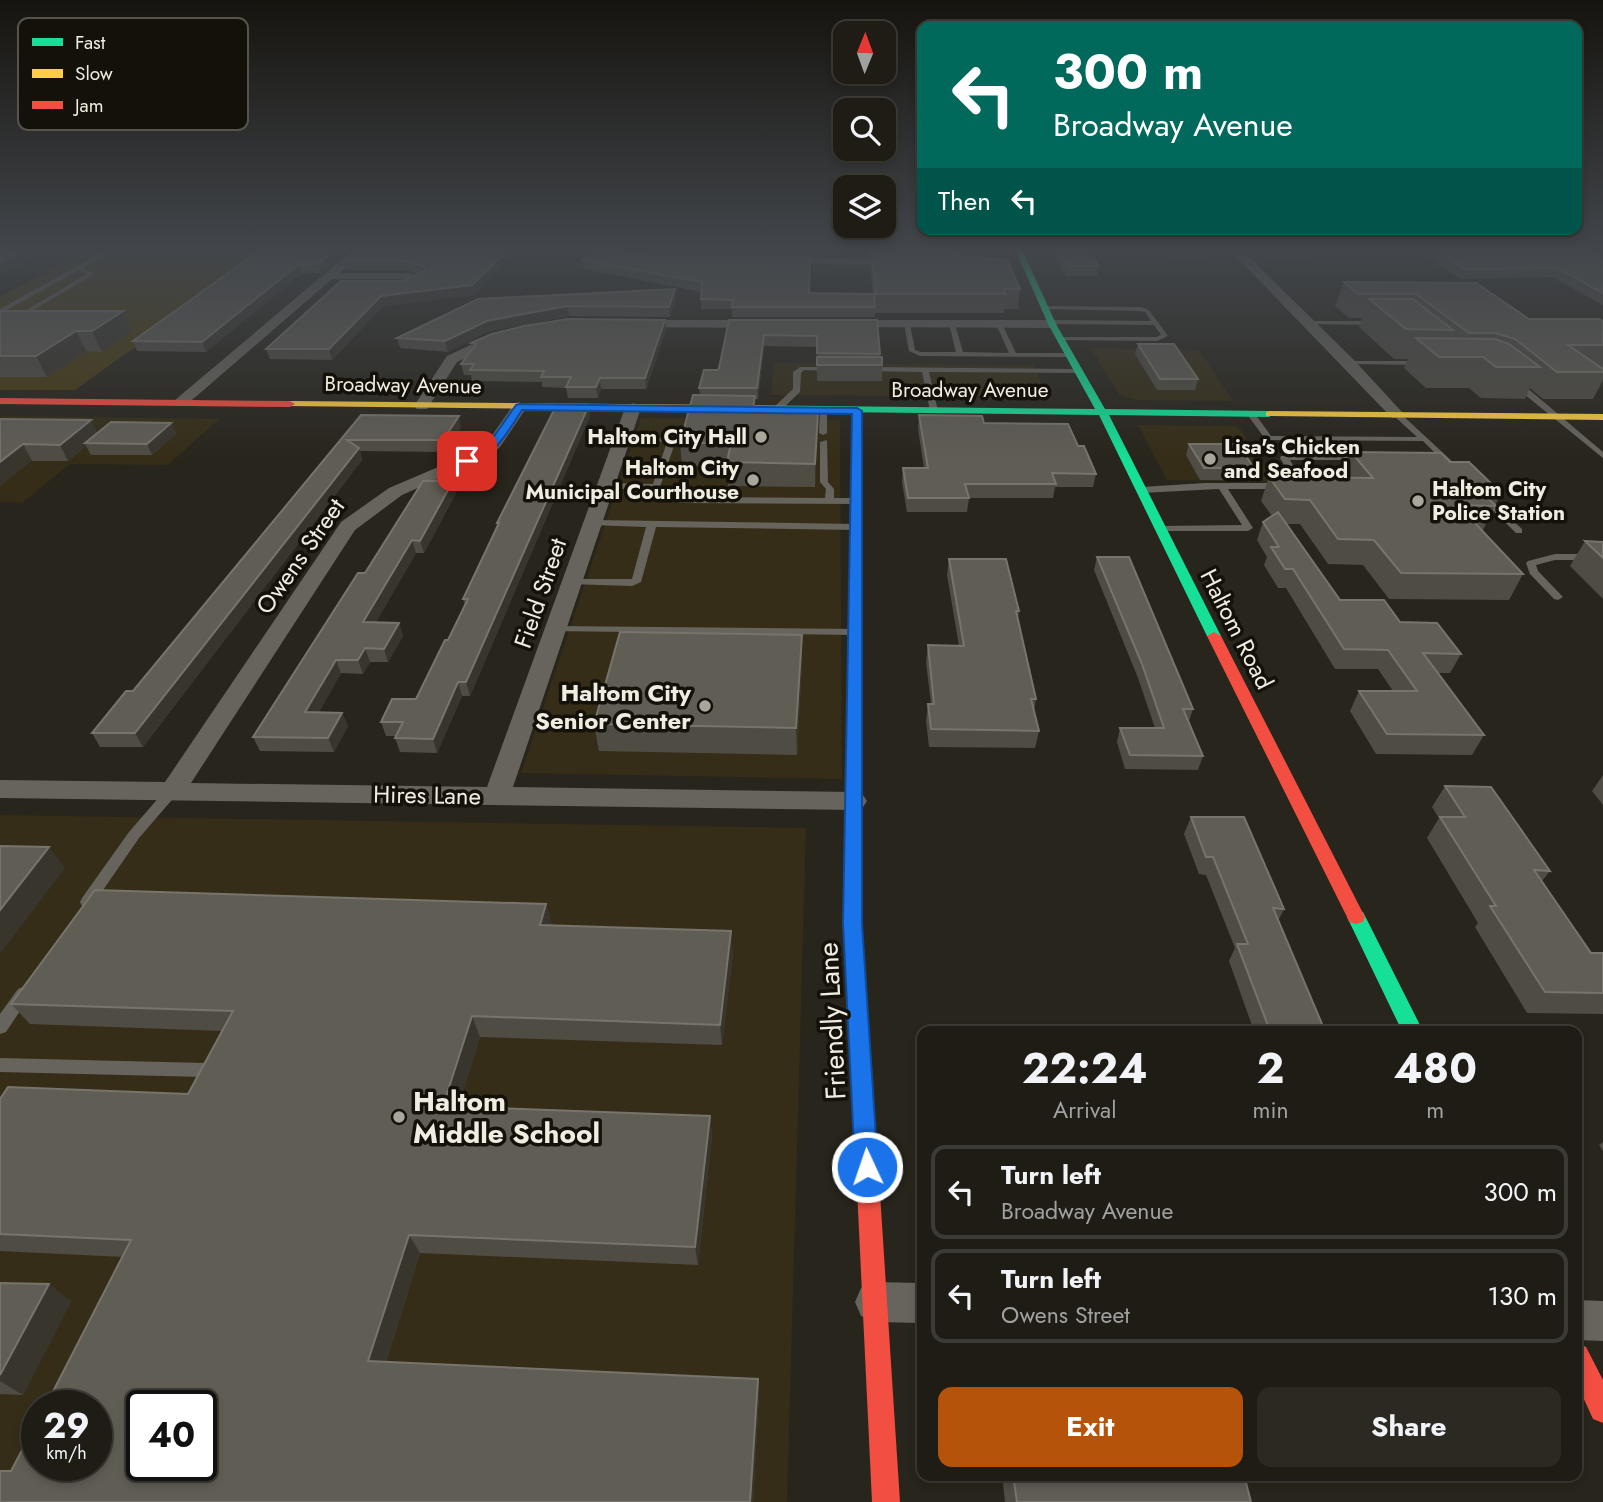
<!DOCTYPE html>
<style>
body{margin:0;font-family:Jost,sans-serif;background:#2b2922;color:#f1f3f6;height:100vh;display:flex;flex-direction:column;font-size:26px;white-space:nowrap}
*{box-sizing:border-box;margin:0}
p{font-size:23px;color:#a1a1a0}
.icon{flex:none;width:38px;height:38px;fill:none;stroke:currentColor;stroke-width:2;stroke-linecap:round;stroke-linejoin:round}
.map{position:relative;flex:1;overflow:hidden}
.drawer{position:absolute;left:917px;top:1026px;width:665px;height:455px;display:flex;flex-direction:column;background:#1e1c15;border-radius:14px;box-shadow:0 4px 10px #0003,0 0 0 2px #3c3a34}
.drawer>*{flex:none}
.top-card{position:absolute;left:917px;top:21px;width:665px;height:214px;border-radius:14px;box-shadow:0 4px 10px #0003,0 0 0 2px #3c3a34;background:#00695c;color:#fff;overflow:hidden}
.needle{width:46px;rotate:1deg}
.controls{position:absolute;left:833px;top:21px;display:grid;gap:14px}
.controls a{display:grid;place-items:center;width:63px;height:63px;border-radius:14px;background:#1e1c15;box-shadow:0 4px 10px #0003,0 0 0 2px #3c3a34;font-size:35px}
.speed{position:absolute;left:21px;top:1390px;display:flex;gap:14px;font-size:35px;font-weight:700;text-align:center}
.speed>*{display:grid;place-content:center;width:91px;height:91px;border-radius:50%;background:#1e1c15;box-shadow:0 4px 10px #0003,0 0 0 2px #3c3a34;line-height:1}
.speed small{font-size:18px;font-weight:400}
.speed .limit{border:4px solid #111;border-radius:10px;background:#fff;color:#111}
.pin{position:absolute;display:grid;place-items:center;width:60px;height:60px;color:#fff;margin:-30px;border-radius:14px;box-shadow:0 4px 10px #0006}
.me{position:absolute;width:77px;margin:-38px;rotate:357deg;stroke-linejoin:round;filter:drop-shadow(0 0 5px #0008)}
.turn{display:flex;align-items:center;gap:24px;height:147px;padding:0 21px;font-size:32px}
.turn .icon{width:91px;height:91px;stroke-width:2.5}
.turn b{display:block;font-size:49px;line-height:60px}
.then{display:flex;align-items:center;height:66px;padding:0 21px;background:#0003;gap:14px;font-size:26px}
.eta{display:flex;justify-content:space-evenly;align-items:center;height:119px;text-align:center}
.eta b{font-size:42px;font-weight:700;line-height:49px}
.cta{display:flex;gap:14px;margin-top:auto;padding:14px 21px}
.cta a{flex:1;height:80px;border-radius:14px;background:#b45309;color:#fff;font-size:28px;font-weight:700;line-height:80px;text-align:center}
.cta a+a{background:#2b2922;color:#f1f3f6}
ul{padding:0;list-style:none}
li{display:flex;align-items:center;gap:21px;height:94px;margin:0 14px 10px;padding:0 7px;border:4px solid #3c3a34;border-radius:14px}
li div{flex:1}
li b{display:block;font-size:26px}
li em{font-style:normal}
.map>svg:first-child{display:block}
.built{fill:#352d17;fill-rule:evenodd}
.green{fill:#483b13}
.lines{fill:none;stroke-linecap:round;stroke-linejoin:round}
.lane{fill:#67645d;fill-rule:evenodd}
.street{fill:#67645d;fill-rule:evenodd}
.fast{fill:#16e098;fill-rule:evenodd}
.slow{fill:#ffcf43;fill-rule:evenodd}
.jam{fill:#f24e42;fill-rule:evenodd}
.wall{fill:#4f4c44}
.shaded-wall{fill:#38352d}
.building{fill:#605d55;stroke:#77746b;stroke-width:2;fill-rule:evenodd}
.route{fill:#1a73e8;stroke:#114b97;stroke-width:2}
.poi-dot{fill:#aaa69c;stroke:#131109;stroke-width:2.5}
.labels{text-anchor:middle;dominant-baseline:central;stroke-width:7;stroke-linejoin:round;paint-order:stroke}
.far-street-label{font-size:21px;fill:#f0ece1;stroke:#131109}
.far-poi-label{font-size:21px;font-weight:bold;fill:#f0ece1;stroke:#131109;text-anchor:end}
.street-label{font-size:24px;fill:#f0ece1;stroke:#131109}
.poi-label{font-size:24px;font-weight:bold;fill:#f0ece1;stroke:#131109;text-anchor:end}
.near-street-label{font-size:28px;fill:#f0ece1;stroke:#131109}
.near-poi-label{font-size:28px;font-weight:bold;fill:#f0ece1;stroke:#131109;text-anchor:start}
.key{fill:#131109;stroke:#55534a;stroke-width:2}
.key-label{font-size:19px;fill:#f0ece1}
</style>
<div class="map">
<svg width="1603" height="1502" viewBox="0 0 1603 1502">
<rect width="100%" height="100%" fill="#28251c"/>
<!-- built -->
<path class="built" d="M1091 348 1199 350 1233 401 1137 400 1119 395Z
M774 363 1034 365 1047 397 771 395Z
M3 416 219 419 168 465 70 464 22 503 0 502V418Z
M641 418 840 420 842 779 521 773Z
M1138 425 1238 426 1276 482 1167 480Z
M0 815 806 828 787 1502H0ZM37 1405H96V1465H37ZM142 1405H201V1465H142Z"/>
<!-- green -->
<path class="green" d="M88 249H272L75 390H0V297Z"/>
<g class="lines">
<!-- lane -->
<path class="lane" d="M108 249H116L83 268 93 273V275L18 319 13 318 87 274 79 270 0 314V309Z
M1045 306 1141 307 1149 310 1168 336 1157 341 1060 340 1058 339V337H1156L1161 335 1154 325 1052 324 1049 322 1052 320 1151 321 1145 312 1140 311 1043 309Z
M1308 321H1377L1380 323 1377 325 1306 324V322Z
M999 322 1002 324 1016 353H1070L1073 355 1070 357 920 356 909 351 904 324 907 322 910 324 915 350 921 352H956L949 324 952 322 955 324 963 352 1009 353 996 324Z
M1349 361H1423L1427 363 1423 365 1347 364 1345 363Z
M800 367H833L837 369 833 371 804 370 801 373 800 392 779 412H773V408L793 389V372Z
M868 367 1079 369 1083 371 1079 373 929 372 938 411 934 413 930 411 922 372 865 371V367Z
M1513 381H1519L1603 452V458L1513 385Z
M820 408 827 410V433L823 435 819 433Z
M1247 411H1253L1271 436 1417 437 1393 415 1400 413 1454 463 1447 465 1423 441 1266 440 1246 413Z
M619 437 675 438 676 440 660 487 664 493 681 497 825 498 826 489 820 482V442L827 440 828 482 834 489V498H856L860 501 856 504 681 503 658 497 653 490 603 488 602 486 606 483 653 484 667 442 622 441H619Z
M1281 456H1364L1368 458 1364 460H1290L1302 481 1301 483 1279 489H1228L1253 528 1248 531H1158V527L1161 526 1242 525 1219 489 1141 493 1137 490 1141 487 1205 483H1279L1293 480 1280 458Z
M1483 493 1522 529V533H1516L1480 498 1479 496Z
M593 520 856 524 861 527 856 530 656 527 641 582 632 586 568 584 567 582 572 579H632L646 527 590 525V521Z
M1555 554H1603V560H1555L1536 565 1538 571 1563 597 1558 600 1554 599 1530 574 1526 563 1528 561Z
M555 626 855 629 860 632 855 635 551 631 550 629Z
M172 787 178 791 177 794 139 838 92 906 87 908 82 906 80 902 82 898 129 832 167 788Z
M23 987 28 989 31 994 28 999 6 1032 0 1034V1014L18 989Z
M0 1058 205 1063 211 1065 213 1070 211 1075 205 1077 0 1072Z"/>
<!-- street -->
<path class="street" d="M354 249H366L340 273H409L425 279C415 288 399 292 388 284L394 280 408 279H332L185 406H175L172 403 175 400Z
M577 249H600L628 257 622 260Z
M1229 249H1241L1354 360 1402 412 1405 415 1402 418H1392Z
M777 258 902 259 908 262 902 265 773 263 771 261Z
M631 320H760L766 324 760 328 626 327V321Z
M845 320H1052L1058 324 1052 328 840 327V321Z
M502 330 507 331V337L457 362 427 409H417L414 406 447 356Z
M519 402 527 407 500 447 490 456 402 495 355 530 191 783 487 787 625 408 633 403 641 408 513 787 854 792 863 795 867 801 863 807 854 810 0 798V780L165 782 341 522 389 488 478 450 488 441 514 404Z
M875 1282 922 1283V1323L875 1322 861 1316 855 1302 861 1288Z
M1577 1300 1603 1301V1341L1577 1340Z"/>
<!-- fast -->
<path class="fast" d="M1015 249H1022L1056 324 1105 409 1269 411 1274 414 1269 417 1109 415 1221 636 1219 639 1214 640 1207 636 1099 415 732 411 727 408 732 405 1095 409 1048 324Z
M855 694 862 699V923L877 1147 874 1155 866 1158 858 1155 855 1147 844 923 848 699Z
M1356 910 1363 912 1423 1031H1402L1347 917 1349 912Z"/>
<!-- slow -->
<path class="slow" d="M290 401 732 405 737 408 732 411 287 406V402Z
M1269 411 1603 414V420L1266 416V412Z"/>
<!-- jam -->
<path class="jam" d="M0 398 290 401 295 404 290 407 0 404Z
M857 408 862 411V699L855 704 848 699 852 411Z
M1214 632 1221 636 1365 917 1363 922 1356 924 1349 922 1347 917 1207 636Z
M866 1136 874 1139 877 1147 900 1502H872L855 1147 858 1139Z
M1577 1343 1586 1347 1603 1380V1423L1593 1419 1577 1384Z"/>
</g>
<!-- wall -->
<path class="wall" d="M262 249H350L321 273H302L206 352 137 351 133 341Z
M519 249 474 295 383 306 332 360 270 359 266 349 418 274 409 270H347L344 261Z
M619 249H987L986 256H960L1020 289 1018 309H1004V313H875V311V317H732V309H701V292L584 269 583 260 809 293 873 294 870 267 871 256H869V251H811V255L649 254Z
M1051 249H1098L1097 255H1091L1099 266 1097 276H1066Z
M1164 249H1208L1206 257H1171Z
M1261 249H1311L1313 251 1310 260H1273Z
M1418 249H1585L1602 258 1586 249H1603V305L1552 277 1461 279Z
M1344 282 1476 283 1529 319 1603 321V380L1593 399H1543L1530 388 1525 399 1481 398 1469 388H1426L1404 368 1408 359H1394L1359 327 1362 318H1349L1335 306Z
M676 298 670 317 569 316 489 331 448 352 400 348 397 338 478 299Z
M0 311H123L131 331 102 352 86 351 47 377H0Z
M729 320H877L880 357 882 365V381H817V347L764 346 758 399H755V408L817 434 815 487 728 486 727 467 682 466 680 443 700 395 699 388 719 368Z
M666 330 646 389H601L598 398H568L566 388 542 387V382L472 381 471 375H464L461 364 472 349 471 343Z
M1138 344 1198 379 1195 390H1157L1135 354Z
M361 415 461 427 446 452 360 451 362 460 143 747H100L92 733 133 691Z
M919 415 984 423 1078 446 1096 474 1093 487H1055L1053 498H969L967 512H907L902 482 903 468H924L918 429Z
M590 416 470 696H462L437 753 400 752 395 738 397 736H386L381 722 416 699 448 640 465 605 463 599 498 527 497 523Z
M0 419 97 433 171 423 176 434 152 455H91L86 446 68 461H32Z
M1189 444 1254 468 1251 480H1200L1186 455Z
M1351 452 1450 462 1501 493 1483 530H1481L1523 574 1509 600 1389 599 1363 565 1328 564 1300 524H1287L1340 600 1400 622 1461 654 1450 673H1438L1484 735 1472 755 1376 754 1350 711 1359 691H1393L1378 669H1335L1286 588H1278L1264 565 1267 557 1257 540 1263 522 1272 516 1261 501 1269 477H1343L1342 476Z
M453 481 456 493 424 553H416L376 622 399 623 403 636 388 662H370L363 674 341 673 319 712 342 713 348 726 334 752 260 751 253 737 365 573Z
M1585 541 1603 542V599L1570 566Z
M1097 557 1193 709 1189 721 1203 756 1198 770 1125 769 1117 742 1120 728H1155L1138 678 1094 570Z
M949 559 1019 611 1018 618 1036 699 1034 711 1039 731 1035 748 929 747 926 721 928 704H931L926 662 928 645 959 646 947 575Z
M802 662 797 755 599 751 594 724Z
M1603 775V805L1592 791Z
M1445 786 1550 871 1542 881 1591 953H1603V1014L1527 1013 1475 927 1478 923 1427 838 1439 818 1432 807Z
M1191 817 1284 909 1278 921 1325 1031H1254L1229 961 1235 948 1206 875 1199 874 1184 834Z
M546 904 552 925 733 952 722 1045 480 1037 458 1107 710 1116 712 1136 698 1265 420 1253 386 1362 758 1379 759 1394 753 1502H0L11 1471 123 1257 0 1251V1099L188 1094 222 1031 30 1024 11 1004Z
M1603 1142V1151L1599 1145Z
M0 1283 71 1301 23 1395 0 1394Z
M1002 1475H1244L1251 1502H1005Z"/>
<!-- shaded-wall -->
<path class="shaded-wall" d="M26 249 47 250 0 274V262Z
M337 249H350L321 273 318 264Z
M509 249H519L474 295 383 306 332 360 329 349 381 296Z
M299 264 302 273 206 352 202 342Z
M675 289 676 298 670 317 669 307Z
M567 306 569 316 489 331 448 352 445 341 487 321Z
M123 311 131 331 102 352 92 331Z
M665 320 666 330 646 389 645 378Z
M76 331 86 351 47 377 36 356Z
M764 335V346L758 399 757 388Z
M600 378 601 389 598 398 596 387Z
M589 405 590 416 470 696 466 682Z
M818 412 817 434 815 487V464Z
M459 416 461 427 446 452 443 440Z
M91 420 99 436 85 443 86 446 68 461 60 445Z
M171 423 176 434 152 455 147 444Z
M23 444 32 461 0 486V462Z
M359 448 362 460 143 747 135 733Z
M453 481 456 493 424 553 420 541Z
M412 540 416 553 368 636 363 622Z
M399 623 403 636 388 662 384 649Z
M802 635V662L797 755 796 728Z
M365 648 370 662 363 674 358 660Z
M336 660 341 673 311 726 305 712Z
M458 682 462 696 437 753 433 739Z
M342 713 348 726 334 752 328 738Z
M49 847 65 868 0 954V910Z
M546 904 552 924 546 946 540 925Z
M731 931 733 952 722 1045 720 1025Z
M472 1016 480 1037 452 1126 443 1106Z
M710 1116 712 1136 698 1265 695 1247Z
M409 1235 420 1253 381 1377 368 1361Z
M49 1284 71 1301 23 1395 0 1381V1375Z
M758 1379 759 1394 753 1502H750Z"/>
<!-- building -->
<path class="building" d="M0 249H26L0 262Z
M262 249H337L318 264H299L202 342 133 341Z
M357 249H509L472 285 381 296 329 349H266L341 281H403L425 271 424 267 407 261H344Z
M591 249H610L648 256 810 257 809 293 874 294 875 307H732L733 300 701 299 702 282 583 260Z
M871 249H952L955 254 961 256 1007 260 1020 289H1004L1006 294H876Z
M1058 249H1088L1099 266H1068Z
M1274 249H1311L1313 251H1276Z
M1435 249H1585L1603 259V293L1557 268 1465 269Z
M1344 282 1476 283 1529 319H1599L1603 321V345H1568L1603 369V372H1557L1515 339 1495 333H1469L1416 294H1358Z
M675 289 669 307 567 306 487 321 445 341 397 338 478 299Z
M1369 299H1413L1453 330 1406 329Z
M0 311H123L92 331H76L36 356H0Z
M568 319 665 320 645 378H600L596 387H566L571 377H541L544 371 470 370 474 364H461L476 344 471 343 492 334 524 326Z
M729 320H877L880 354 817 353V336L764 335 757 388H699L704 370H718L719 368Z
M1416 338 1495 339 1509 344 1540 367H1496L1483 357H1439Z
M1138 344H1174L1198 379H1160Z
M817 357H882V365H817Z
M693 395 755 396 753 408 817 409 818 412 815 464 727 462 731 443H680Z
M557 404 589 405 466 682H458L433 739 395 738 403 722H381L392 699H416L445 640H448L468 599H463L499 523H497Z
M361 415 459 416 443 440H347L359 448 135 733H92L126 691H133Z
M919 415 982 416 984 423 1068 424 1078 446H1084L1096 474 1052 473 1056 484H965L969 498H908L903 468H928Z
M0 419 91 420 60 445 23 444 0 462Z
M111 422 171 423 147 444 85 443Z
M1189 444H1238L1254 468H1204Z
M1351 452 1441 453 1450 462H1469L1501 493H1482L1496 506 1458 505 1523 574 1401 573 1374 540 1338 539 1310 500 1285 499 1269 477 1373 478Z
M423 481H453L420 541 412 540 363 622 399 623 384 649 365 648 358 660H336L305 712 342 713 328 738 253 737 358 573H365Z
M1278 512 1340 600H1384L1400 622 1437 623 1461 654 1423 653 1484 735 1387 734 1359 691H1417L1388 650 1344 649 1293 569H1285L1271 547H1279L1263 522Z
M1585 541 1603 542V558Z
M1097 557H1129L1193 709H1183L1203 756 1130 755 1120 728H1164L1142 664Z
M949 559H1006L1019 611H1016L1036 699H1031L1039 731 931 729 928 704H934L928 645 964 646Z
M620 632 802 635 796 728 594 724Z
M1445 786 1491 787 1550 871 1534 870 1591 953H1603V993L1545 992 1490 906H1496L1440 817H1465Z
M1191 817H1244L1284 909 1273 908 1325 1031H1270L1237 944H1248L1213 857H1206Z
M0 846 49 847 0 910Z
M95 890 546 904 540 925 731 931 720 1025 472 1016 443 1106 710 1116 695 1247 409 1235 368 1361 758 1379 750 1502H0V1471H11L37 1422V1465H96V1405H46L131 1240 0 1234V1099L8 1087 188 1094 233 1011 11 1004ZM142 1405H201V1465H142Z
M0 1283 49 1284 0 1375Z
M1013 1475H1244L1251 1502H1017Z"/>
<!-- sky -->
<linearGradient id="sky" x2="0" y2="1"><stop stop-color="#16140f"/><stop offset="0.54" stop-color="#42464b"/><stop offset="1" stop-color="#42464b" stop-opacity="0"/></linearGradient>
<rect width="1603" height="460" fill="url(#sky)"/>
<!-- route -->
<path class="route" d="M519 404 857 408 862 411V923L878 1167 875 1175 867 1178 859 1175 855 1167 843 923 852 414 522 410C510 429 489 466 463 464V459L490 442 516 405Z"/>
<!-- markers -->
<g class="poi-dot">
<circle cx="761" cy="437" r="7"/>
<circle cx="1210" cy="459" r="7"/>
<circle cx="753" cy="480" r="7"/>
<circle cx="1418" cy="501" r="7"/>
<circle cx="705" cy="706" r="7"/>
<circle cx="399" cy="1117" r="7"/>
</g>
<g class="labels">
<!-- far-street labels -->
<g class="far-street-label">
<text transform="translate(403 385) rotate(1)">Broadway Avenue</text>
<text x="970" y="390">Broadway Avenue</text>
</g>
<!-- far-poi labels -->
<g class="far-poi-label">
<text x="747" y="437">Haltom City Hall</text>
<text x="1224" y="447" text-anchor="start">Lisa's Chicken<tspan x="1224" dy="24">and Seafood</tspan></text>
<text x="739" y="468">Haltom City<tspan x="739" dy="24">Municipal Courthouse</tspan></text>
<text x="1432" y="489" text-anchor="start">Haltom City<tspan x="1432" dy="24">Police Station</tspan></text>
</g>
<!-- street labels -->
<g class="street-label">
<text transform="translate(300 556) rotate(-55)">Owens Street</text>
<text transform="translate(540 593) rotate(-71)">Field Street</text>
<text transform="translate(1237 629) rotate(63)">Haltom Road</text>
<text transform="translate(427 795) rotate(1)">Hires Lane</text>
</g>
<!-- poi labels -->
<g class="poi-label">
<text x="691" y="692">Haltom City<tspan x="691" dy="28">Senior Center</tspan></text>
</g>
<!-- near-street labels -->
<g class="near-street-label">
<text transform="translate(832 1021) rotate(-93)">Friendly Lane</text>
</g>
<!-- near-poi labels -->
<g class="near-poi-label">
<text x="413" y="1101">Haltom<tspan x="413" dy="32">Middle School</tspan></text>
</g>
</g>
<!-- legend -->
<rect x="18" y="18" width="230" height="112" rx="10" class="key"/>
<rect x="32" y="38" width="31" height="8" fill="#16e098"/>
<rect x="32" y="69" width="31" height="9" fill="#ffcf43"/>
<rect x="32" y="101" width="31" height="8" fill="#f24e42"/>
<g class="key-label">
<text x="75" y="49">Fast</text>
<text x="75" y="80">Slow</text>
<text x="75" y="112">Jam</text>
</g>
</svg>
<div class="controls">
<a><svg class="needle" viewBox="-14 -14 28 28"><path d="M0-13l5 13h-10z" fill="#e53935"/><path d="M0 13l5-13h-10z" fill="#a1a1a0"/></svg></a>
<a><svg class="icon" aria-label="search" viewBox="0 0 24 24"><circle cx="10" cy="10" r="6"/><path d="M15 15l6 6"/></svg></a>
<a><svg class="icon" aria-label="layers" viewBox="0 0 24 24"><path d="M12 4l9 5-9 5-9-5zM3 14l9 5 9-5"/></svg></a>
</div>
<div class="speed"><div>29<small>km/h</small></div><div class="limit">40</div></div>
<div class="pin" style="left:467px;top:461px;background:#d93025"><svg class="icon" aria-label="arrive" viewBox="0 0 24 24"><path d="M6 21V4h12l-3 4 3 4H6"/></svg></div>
<svg class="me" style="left:867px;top:1167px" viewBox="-20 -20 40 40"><circle r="17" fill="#1a73e8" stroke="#fff" stroke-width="3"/><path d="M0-11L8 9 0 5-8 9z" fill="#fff"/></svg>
<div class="top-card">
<div class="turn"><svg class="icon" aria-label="left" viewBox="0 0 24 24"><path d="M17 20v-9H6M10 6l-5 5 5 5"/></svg><div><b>300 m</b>Broadway Avenue</div></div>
<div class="then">Then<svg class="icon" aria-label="left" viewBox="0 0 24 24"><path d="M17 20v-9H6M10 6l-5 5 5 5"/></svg></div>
</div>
<section class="drawer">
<div class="eta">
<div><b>22:24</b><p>Arrival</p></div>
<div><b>2</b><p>min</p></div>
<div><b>480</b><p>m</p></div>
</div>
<ul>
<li><svg class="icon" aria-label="left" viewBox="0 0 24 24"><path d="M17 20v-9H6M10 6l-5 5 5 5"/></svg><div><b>Turn left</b><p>Broadway Avenue</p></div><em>300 m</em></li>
<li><svg class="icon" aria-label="left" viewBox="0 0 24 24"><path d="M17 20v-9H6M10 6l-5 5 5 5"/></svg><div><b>Turn left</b><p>Owens Street</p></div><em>130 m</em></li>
</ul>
<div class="cta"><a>Exit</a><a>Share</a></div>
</section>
</div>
